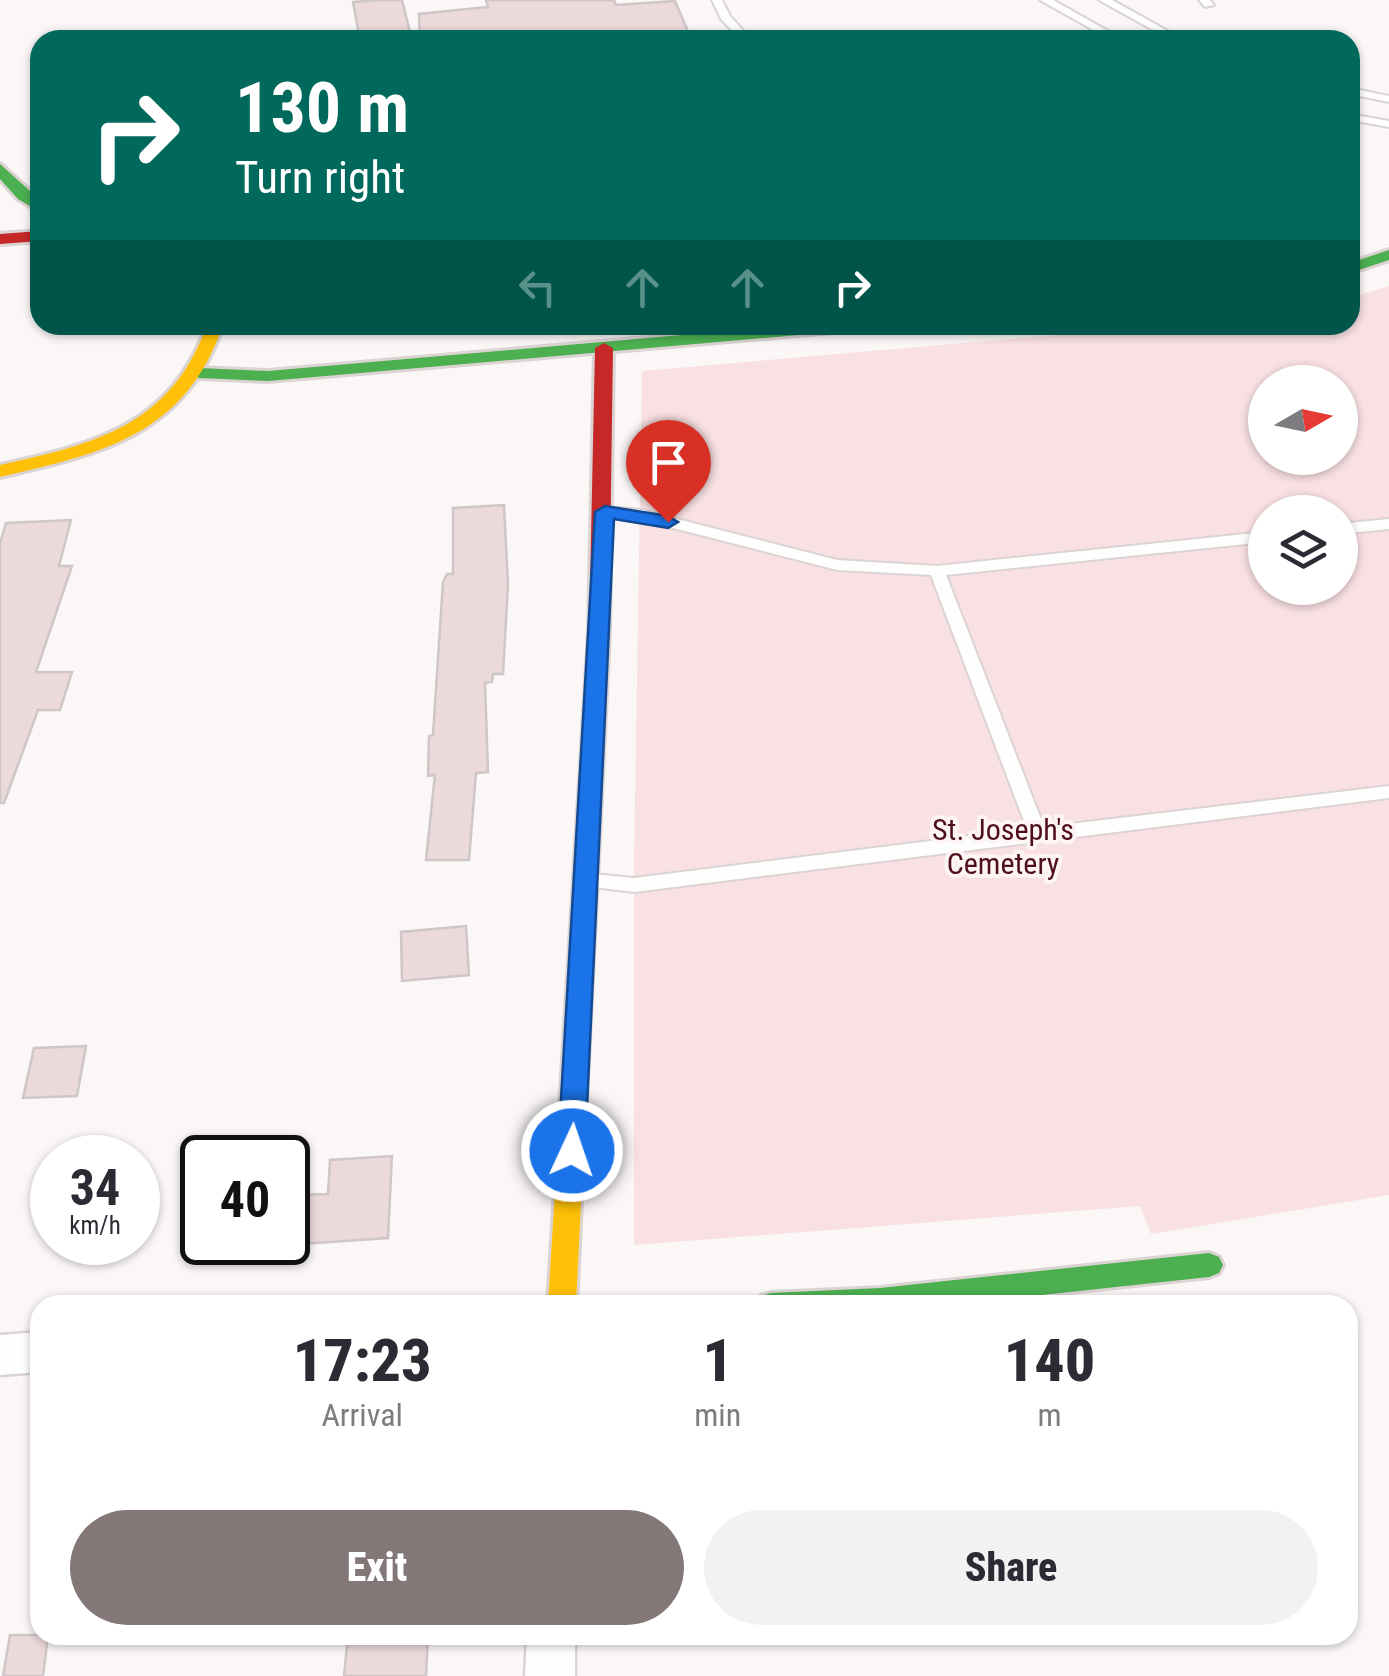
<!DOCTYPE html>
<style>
body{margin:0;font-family:"Roboto Condensed",sans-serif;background:#f2f2f3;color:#2b2b33;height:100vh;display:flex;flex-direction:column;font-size:38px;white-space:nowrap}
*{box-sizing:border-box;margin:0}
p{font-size:32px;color:#7c7c81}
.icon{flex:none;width:55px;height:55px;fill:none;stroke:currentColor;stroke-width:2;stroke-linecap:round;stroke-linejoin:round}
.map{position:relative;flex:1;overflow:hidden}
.sheet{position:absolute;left:30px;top:1295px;width:1328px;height:350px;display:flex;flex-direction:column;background:#fff;border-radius:30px;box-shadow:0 2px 8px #0004}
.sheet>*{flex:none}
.guide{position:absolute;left:30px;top:30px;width:1330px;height:305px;border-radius:30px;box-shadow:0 2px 8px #0004;background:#00695c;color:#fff;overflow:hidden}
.needle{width:65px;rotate:81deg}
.tools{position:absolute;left:1248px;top:365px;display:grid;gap:20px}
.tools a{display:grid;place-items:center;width:110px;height:110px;border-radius:50%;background:#fff;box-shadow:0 2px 8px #0004;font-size:50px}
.speed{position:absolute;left:30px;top:1135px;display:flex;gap:20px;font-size:50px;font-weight:700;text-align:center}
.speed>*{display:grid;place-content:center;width:130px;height:130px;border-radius:50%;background:#fff;box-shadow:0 2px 8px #0004;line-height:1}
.speed small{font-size:25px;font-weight:400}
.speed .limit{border:5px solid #111;border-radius:15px;background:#fff;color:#111}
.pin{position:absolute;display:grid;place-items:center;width:85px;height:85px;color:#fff;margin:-102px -42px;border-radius:50% 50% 50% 0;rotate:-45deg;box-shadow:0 0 10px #0007}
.pin .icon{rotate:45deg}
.me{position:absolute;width:110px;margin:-55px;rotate:3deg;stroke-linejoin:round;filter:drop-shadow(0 0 8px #0008)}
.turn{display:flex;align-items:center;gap:35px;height:210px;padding:0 40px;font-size:45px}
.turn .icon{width:130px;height:130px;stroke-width:2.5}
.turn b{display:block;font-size:70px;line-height:85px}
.lanes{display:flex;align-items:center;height:95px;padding:0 40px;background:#0003;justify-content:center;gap:50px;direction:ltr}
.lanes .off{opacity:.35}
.eta{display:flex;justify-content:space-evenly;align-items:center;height:170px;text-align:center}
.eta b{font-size:60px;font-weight:800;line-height:70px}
.cta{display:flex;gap:20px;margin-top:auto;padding:20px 40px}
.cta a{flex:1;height:115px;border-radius:60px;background:#837778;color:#fff;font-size:40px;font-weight:800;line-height:115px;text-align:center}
.cta a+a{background:#f2f2f3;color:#2b2b33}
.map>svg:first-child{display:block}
.green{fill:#f9e0e2;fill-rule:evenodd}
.building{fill:#ecd9db;stroke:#cfc6c7;stroke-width:2.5}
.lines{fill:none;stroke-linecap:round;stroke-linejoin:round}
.lane-casing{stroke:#dcd3d3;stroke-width:4}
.street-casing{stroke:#dcd3d3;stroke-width:5}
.fast-casing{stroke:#dcd3d3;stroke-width:6}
.slow-casing{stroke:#dcd3d3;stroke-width:6}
.jam-casing{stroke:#dcd3d3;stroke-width:6}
.lane{fill:#fefefe;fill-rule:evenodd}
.street{fill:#fefefe;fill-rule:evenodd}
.fast{fill:#4caf50;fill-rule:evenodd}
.slow{fill:#ffc107;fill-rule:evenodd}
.jam{fill:#c62828;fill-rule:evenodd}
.route{fill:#1a73e8;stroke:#114b97;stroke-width:2.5}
.labels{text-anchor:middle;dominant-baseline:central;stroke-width:8;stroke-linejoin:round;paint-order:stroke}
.park-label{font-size:30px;fill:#4f0e1c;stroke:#fdf5f5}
</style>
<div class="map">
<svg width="1389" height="1676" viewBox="0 0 1389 1676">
<rect width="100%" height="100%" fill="#fbf7f7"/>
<!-- green -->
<path class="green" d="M1389 286V1195L1151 1234 1140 1206 634 1245V864L642 371 1172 325H1350V298ZM1265 382H1340V458H1265ZM1265 512H1340V588H1265Z"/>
<!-- building -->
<path class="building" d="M378 0H402L412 40H360L353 2Z
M486 0H614L616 5 675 1 690 36 420 40 419 14 488 7Z
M504 505 508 584 503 674H493L492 682 485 683 488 772 476 773 469 860H426L435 775 428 776 429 736 433 735 443 582 447 574H453V508Z
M71 520 59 566H72L36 672H72L60 710H38L4 803H0V543L6 523Z
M466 926 469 975 402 981 401 932Z
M86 1046 77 1096 23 1098 34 1048Z
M392 1156 388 1238 288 1245V1195L328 1194 330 1160Z
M10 1635H48L43 1676H3Z
M348 1635H428L426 1676H344Z"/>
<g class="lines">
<!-- lane casing -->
<g class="lane-casing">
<path id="lane" d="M712 0H722L730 16 752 40H741L721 19Z
M1040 0H1053L1124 40H1111Z
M1099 0H1112L1184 40H1171Z
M1199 0H1210L1214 5 1205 7Z
M1350 88 1389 96V102L1350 94Z
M1350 114 1389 121V127L1350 120Z
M605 507 642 510 837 560 937 566 1265 532V542L946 575 1044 827 1389 786V798L634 892 586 886 583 881 586 876 592 874 634 878 1027 829 931 575 837 570 642 520 600 515V509Z
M1389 519V529L1340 534V524Z"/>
</g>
<!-- street casing -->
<g class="street-casing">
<path id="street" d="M40 1332V1372L0 1375V1335Z
M527 1635H575V1676H525Z"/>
</g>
<!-- fast casing -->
<g class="fast-casing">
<path id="fast" d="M0 164 40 200V212L18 199 0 179Z
M1389 250V260L1350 273V263Z
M797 325H864L856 330 268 381 199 378 190 373 199 368 268 371Z
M1209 1253 1219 1257 1223 1265 1219 1273 1209 1277 948 1305H757L761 1296 771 1293 880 1288Z"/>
</g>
<!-- slow casing -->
<g class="slow-casing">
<path id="slow" d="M207 325H223C185 435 104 453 0 477V465C96 444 171 425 207 325Z
M599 625 609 632 576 1305H548L589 632Z"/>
</g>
<!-- jam casing -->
<g class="jam-casing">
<path id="jam" d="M40 231V241L0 244V234Z
M604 343 613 348 609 632 599 639 589 632 595 348Z"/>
</g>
<!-- lane -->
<use href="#lane" class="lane"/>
<!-- street -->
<use href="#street" class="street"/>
<!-- fast -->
<use href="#fast" class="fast"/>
<!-- slow -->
<use href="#slow" class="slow"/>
<!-- jam -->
<use href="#jam" class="jam"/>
</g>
<!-- route -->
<path class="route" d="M605 506 668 516 678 522 668 528 614 519 585 1151 572 1162 558 1151 595 512Z"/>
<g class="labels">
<!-- park labels -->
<g class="park-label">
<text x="1003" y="829">St. Joseph's<tspan x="1003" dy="34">Cemetery</tspan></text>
</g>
</g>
</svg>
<div class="tools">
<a><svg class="needle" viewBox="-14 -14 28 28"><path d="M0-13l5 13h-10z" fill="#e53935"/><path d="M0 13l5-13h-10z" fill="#7c7c81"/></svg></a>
<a><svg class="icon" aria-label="layers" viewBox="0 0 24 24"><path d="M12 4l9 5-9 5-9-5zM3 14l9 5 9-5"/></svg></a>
</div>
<div class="speed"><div>34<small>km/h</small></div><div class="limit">40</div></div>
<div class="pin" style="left:668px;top:522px;background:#d93025"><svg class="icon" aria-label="arrive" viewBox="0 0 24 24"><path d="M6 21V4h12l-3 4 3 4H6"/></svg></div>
<svg class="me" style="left:572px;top:1151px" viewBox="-20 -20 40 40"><circle r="17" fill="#1a73e8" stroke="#fff" stroke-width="3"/><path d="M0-11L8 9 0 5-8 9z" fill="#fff"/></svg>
<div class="guide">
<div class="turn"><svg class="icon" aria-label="right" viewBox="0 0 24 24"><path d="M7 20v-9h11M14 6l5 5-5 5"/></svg><div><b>130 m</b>Turn right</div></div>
<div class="lanes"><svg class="icon off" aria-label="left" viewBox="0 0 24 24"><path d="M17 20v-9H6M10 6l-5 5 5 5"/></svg><svg class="icon off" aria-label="ahead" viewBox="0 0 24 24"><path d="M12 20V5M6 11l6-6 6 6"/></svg><svg class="icon off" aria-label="ahead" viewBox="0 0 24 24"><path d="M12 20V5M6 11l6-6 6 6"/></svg><svg class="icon" aria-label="right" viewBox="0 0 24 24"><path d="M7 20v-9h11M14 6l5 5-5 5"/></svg></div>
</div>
<section class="sheet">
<div class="eta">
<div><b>17:23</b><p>Arrival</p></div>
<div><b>1</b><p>min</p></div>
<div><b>140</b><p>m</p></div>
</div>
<div class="cta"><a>Exit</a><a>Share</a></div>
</section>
</div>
